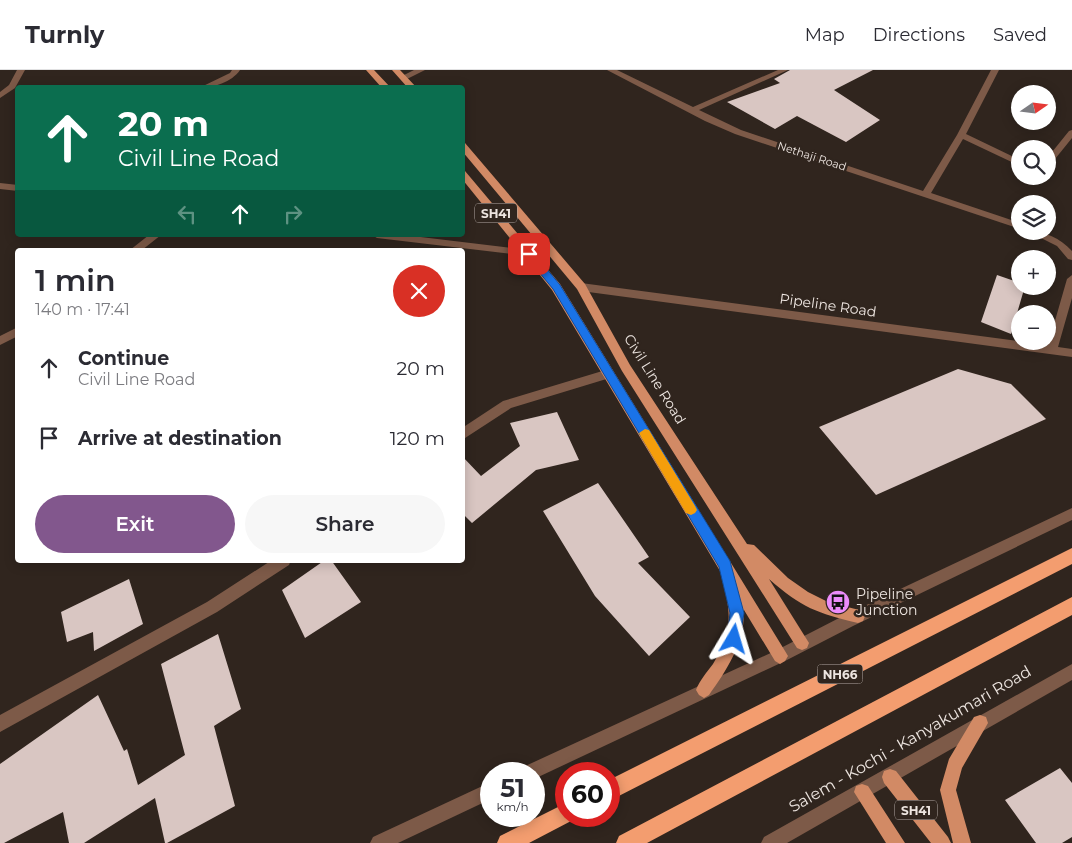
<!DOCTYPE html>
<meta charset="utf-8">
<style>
body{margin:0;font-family:Montserrat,sans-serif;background:#f7f7f7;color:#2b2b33;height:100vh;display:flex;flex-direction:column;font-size:19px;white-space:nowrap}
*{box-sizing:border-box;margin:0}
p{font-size:16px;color:#7c7c81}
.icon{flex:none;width:28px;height:28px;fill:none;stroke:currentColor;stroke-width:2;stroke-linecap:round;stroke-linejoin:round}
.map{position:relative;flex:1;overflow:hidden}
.sheet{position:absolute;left:15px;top:178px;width:450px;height:315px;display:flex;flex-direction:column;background:#fff;border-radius:5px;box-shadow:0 2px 12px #0003}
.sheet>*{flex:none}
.hud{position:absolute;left:15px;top:15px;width:450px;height:152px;border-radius:5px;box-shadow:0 2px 12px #0003;background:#0b6e4f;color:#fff;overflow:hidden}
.needle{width:32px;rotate:76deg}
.tools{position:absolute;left:1011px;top:15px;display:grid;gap:10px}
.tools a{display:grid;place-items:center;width:45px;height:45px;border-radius:50%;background:#fff;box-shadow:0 2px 12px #0003;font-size:25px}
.speed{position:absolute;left:480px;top:692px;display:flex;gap:10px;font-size:25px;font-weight:700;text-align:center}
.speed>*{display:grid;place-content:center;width:65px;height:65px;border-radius:50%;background:#fff;box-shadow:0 2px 12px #0003;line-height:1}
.speed small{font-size:12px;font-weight:400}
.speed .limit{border:8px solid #d22;background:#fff;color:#111}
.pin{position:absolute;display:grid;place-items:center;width:42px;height:42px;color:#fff;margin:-21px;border-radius:10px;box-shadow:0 2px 8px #0006}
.me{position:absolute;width:55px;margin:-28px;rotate:7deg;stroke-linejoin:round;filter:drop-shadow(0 0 4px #0008)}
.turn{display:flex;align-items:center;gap:18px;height:105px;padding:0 20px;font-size:22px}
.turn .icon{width:65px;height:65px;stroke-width:2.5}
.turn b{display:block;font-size:35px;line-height:42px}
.lanes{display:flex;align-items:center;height:48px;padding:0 20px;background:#0003;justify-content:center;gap:25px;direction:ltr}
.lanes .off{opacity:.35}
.round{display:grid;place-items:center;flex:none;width:52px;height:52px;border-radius:26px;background:#f7f7f7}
.head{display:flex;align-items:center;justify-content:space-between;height:85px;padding:0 20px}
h1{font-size:30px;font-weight:600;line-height:38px}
.button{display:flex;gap:10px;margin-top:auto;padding:10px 20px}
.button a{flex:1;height:58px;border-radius:30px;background:#82578d;color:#fff;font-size:20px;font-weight:600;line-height:58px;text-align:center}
.button a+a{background:#f7f7f7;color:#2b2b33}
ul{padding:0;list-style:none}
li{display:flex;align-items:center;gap:15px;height:70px;padding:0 20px}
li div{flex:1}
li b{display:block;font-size:19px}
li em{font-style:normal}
header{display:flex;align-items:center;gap:30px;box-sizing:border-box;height:70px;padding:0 25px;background:#fff;border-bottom:1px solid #e1e1e2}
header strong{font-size:24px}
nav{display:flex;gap:28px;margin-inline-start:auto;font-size:18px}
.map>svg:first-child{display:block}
.building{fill:#d9c6c2}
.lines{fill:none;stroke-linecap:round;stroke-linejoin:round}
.minor{fill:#7d5a48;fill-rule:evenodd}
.major{fill:#d28a65;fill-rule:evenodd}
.highway{fill:#f39d6f;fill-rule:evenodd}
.route{fill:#1a73e8;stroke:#114b97}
.slow{fill:#f59e0b}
.labels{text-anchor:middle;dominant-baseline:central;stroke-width:5;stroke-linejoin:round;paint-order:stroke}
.far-street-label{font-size:11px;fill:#ede5e0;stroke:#30251e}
.shield{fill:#30251e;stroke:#b4aba6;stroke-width:1}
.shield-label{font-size:12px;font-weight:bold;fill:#ede5e0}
.street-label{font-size:14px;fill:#ede5e0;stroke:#30251e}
.poi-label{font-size:14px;fill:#ede5e0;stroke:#30251e;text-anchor:start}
.near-street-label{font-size:16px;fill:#ede5e0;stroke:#30251e}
</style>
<header>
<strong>Turnly</strong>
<nav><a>Map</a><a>Directions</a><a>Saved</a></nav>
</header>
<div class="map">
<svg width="1072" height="773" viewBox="0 0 1072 773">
<rect width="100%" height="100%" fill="#30251e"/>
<!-- building -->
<path class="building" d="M790 0H873L834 20 880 50 846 72 797 46 775 59 727 32 780 13 774 9Z
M997 205 1020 213V216H1025L1011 264 981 252Z
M958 299 1011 314 1046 349 876 425 819 357Z
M557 342 579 390 536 400 472 453 462 443V386L481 406 520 376 510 353Z
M598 413 649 487 638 493 690 547 649 586 595 526 543 441Z
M325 490H331L361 532 305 568 282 520Z
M129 509 143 554 94 581 93 562 67 572 61 542Z
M218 564 241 639 214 656 235 736 167 773H165L155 728 84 773H69L63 742 4 773H0V694L98 625 124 681 127 679 138 715 185 685 161 594Z
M1060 698 1072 713V767L1062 773H1036L1005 730Z"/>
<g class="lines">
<!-- minor -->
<path class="minor" d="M17 0H25L15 18 0 28V22L9 15Z
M232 0H240C232 12 213 18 199 18L230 3Z
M414 0H425L407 9 400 7Z
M607 0H617L693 37 778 0H788L699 40 741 60 923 121 957 65 991 0H999L966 64 1020 90V96L963 69 931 123 1020 153V159L735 64 705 51Z
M1072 60V68L1051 94 1048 95V87L1069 61Z
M0 113 18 115V121L0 119Z
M1027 161C1045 161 1060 168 1072 181V190L1068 189 1057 176Z
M149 165H161L142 180H130Z
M372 165H404L529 180 534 183 529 186 377 168Z
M1072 205V228L1058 277 1072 279V287L581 221 576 217 581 213 1048 275 1067 209Z
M18 257V266L0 275V266Z
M609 299 615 304 613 307 511 338 462 370V358L503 331Z
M1072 438V450L853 556 785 591 534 709V704H519L521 698 775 581 843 546Z
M272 490H291L289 495 217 542 0 662V645L207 532Z
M1072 594V610L787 773H761L764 767Z
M491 712V729L398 773H370L373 767Z"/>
<!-- major -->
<path class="major" d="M366 0H374L391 18H382Z
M392 0H400L417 18H408Z
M462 73H465L585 214 630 295 747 474 754 475 788 508 808 522 828 532 863 541 865 546 863 551 858 553C817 543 802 538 769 509L809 573 807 578 802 580 797 578 622 301 577 219 462 81Z
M462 100 465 101 560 214 785 581 788 586 785 591 780 594 775 591 744 540C745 572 727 600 709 625L704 628 699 625 696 620C700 610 707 602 713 594 732 562 732 544 722 509L723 506 552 220 462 109Z
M980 645 986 647 988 653 962 698 956 720 971 773H953L940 720 949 689 974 647Z
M890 699 896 701 948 767 951 773H931L884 713 882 707 884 701Z
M862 714 868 716 905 773H886L854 722 856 716Z"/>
<!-- highway -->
<path class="highway" d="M1072 478V494L609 731V710Z
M1072 527V545L647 773H616L619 766Z
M566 733V746H575L573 750 529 773H497L500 766Z"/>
</g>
<!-- route -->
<path class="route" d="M529 180 532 181 560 215 730 491 744 543 739 574 734 576 729 574 727 569 730 543 719 497 553 219 524 184Z"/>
<!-- slow -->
<path class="slow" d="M645 359 649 360 695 436 697 440 695 443 691 445 686 443 641 367 639 363Z"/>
<!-- icons -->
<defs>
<g id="bus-disc" transform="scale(1.25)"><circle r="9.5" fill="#ec8cfb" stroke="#30251e"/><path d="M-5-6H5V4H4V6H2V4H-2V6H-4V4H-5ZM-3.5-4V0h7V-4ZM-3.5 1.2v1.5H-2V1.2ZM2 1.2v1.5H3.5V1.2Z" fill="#111"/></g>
</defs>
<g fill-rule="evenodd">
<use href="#bus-disc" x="838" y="532"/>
</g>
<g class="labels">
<!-- far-street labels -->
<g class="far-street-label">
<text transform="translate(812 86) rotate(18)">Nethaji Road</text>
</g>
<!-- shield labels -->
<g class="shield">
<rect x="475" y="133.5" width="42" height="19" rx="4"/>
<rect x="817.5" y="594.5" width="45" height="19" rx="4"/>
<rect x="895" y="730.5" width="42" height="19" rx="4"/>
</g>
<g class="shield-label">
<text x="496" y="143">SH41</text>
<text x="840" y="604">NH66</text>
<text x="916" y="740">SH41</text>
</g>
<!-- street labels -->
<g class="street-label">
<text transform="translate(828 235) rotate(8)">Pipeline Road</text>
<text transform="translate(655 309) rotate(58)">Civil Line Road</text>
</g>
<!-- poi labels -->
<g class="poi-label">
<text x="856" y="524">Pipeline<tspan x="856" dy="16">Junction</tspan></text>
</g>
<!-- near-street labels -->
<g class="near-street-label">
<text transform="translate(910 669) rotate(-30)">Salem - Kochi - Kanyakumari Road</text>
</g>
</g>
</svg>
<div class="tools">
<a><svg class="needle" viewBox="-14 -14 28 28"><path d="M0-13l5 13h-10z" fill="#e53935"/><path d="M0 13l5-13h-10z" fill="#7c7c81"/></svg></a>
<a><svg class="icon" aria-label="search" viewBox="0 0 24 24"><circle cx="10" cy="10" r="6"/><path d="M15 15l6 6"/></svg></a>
<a><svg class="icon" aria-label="layers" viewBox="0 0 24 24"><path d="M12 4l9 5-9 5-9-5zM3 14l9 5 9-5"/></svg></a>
<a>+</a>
<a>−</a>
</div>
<div class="speed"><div>51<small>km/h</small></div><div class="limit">60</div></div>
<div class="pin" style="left:529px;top:184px;background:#d93025"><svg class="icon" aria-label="arrive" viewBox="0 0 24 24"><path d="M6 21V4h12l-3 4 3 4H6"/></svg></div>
<svg class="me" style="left:734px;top:569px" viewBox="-20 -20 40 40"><path d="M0-17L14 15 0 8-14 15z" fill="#1a73e8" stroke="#fff" stroke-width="4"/></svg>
<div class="hud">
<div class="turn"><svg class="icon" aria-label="ahead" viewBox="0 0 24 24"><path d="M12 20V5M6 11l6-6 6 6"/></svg><div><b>20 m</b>Civil Line Road</div></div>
<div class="lanes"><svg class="icon off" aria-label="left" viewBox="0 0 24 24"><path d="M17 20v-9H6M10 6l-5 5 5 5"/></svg><svg class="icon" aria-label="ahead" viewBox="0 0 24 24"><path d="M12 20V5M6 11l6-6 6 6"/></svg><svg class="icon off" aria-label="right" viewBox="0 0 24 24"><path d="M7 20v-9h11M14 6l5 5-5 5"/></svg></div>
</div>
<section class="sheet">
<div class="head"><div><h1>1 min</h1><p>140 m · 17:41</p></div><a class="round" style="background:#d93025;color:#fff"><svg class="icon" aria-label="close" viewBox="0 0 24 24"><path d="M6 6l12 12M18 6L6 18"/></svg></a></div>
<ul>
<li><svg class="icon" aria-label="ahead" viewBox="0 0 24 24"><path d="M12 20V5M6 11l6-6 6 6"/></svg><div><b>Continue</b><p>Civil Line Road</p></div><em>20 m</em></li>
<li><svg class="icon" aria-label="arrive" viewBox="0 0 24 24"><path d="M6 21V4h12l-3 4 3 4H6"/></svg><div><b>Arrive at destination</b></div><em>120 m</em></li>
</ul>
<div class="button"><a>Exit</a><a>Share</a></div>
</section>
</div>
